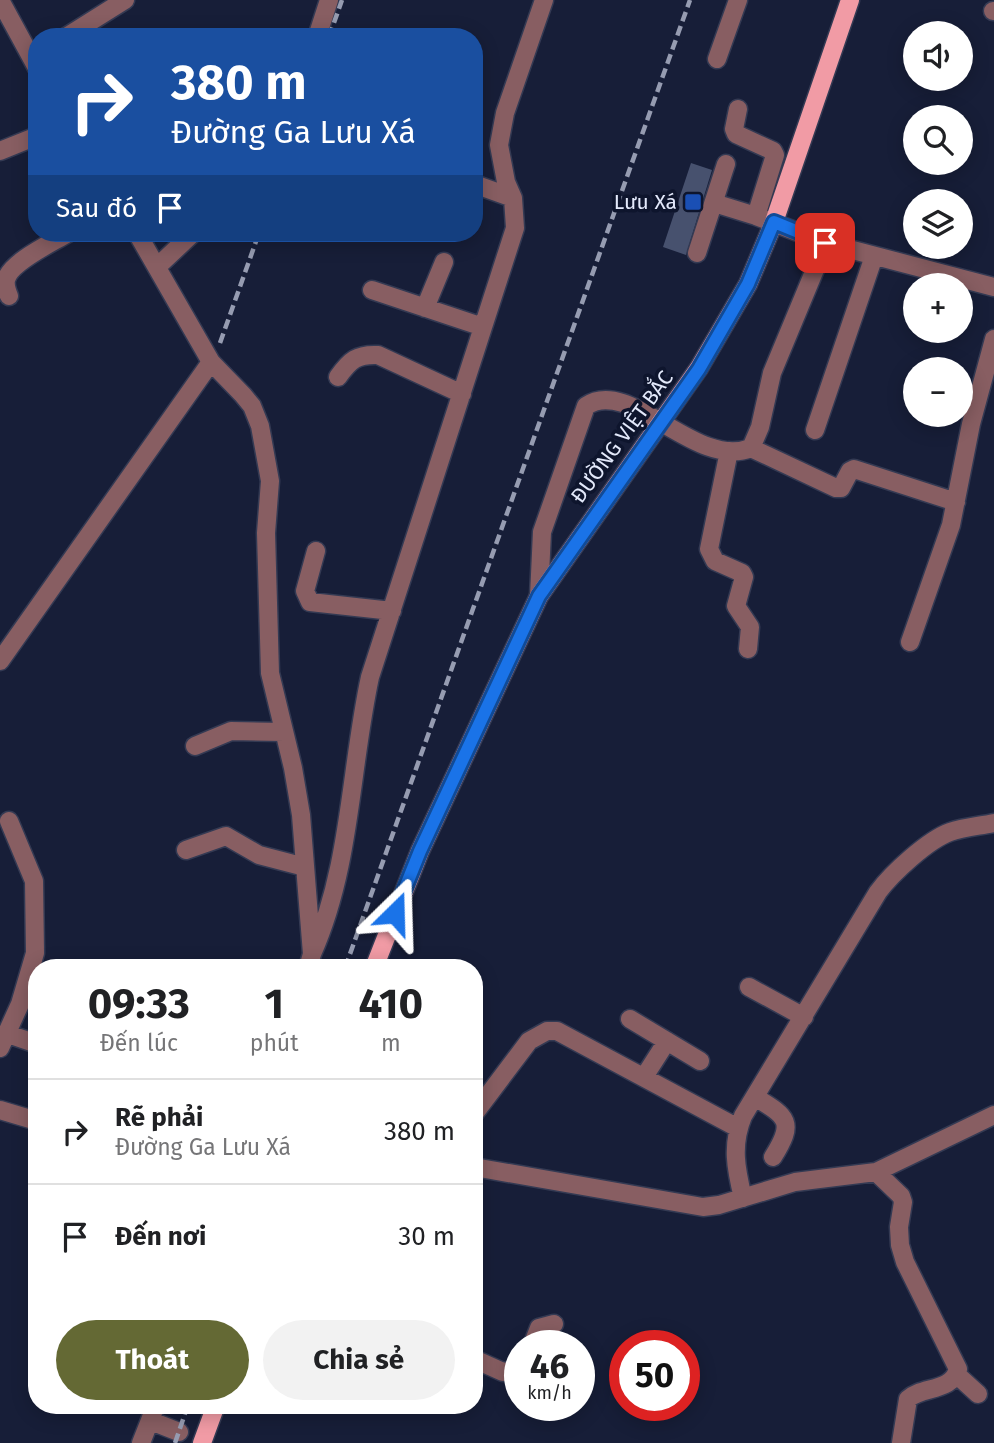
<!DOCTYPE html>
<html lang="vi">
<meta charset="utf-8">
<style>
body{margin:0;font-family:"Fira Sans",sans-serif;background:#f2f2f2;color:#202124;height:100vh;display:flex;flex-direction:column;font-size:26px;white-space:nowrap}
*{box-sizing:border-box;margin:0}
p{font-size:23px;color:#757577}
.icon{flex:none;width:38px;height:38px;fill:none;stroke:currentColor;stroke-width:2;stroke-linecap:round;stroke-linejoin:round}
.map{position:relative;flex:1;overflow:hidden}
.drawer{position:absolute;left:28px;top:959px;width:455px;height:455px;display:flex;flex-direction:column;background:#fff;border-radius:28px;box-shadow:0 4px 18px #0003}
.drawer>*{flex:none}
.top-card{position:absolute;left:28px;top:28px;width:455px;height:214px;border-radius:28px;box-shadow:0 4px 18px #0003;background:#1a4fa0;color:#fff;overflow:hidden}
.fabs{position:absolute;left:903px;top:21px;display:grid;gap:14px}
.fabs a{display:grid;place-items:center;width:70px;height:70px;border-radius:50%;background:#fff;box-shadow:0 4px 18px #0003;font-size:35px}
.speed{position:absolute;left:504px;top:1330px;display:flex;gap:14px;font-size:35px;font-weight:700;text-align:center}
.speed>*{display:grid;place-content:center;width:91px;height:91px;border-radius:50%;background:#fff;box-shadow:0 4px 18px #0003;line-height:1}
.speed small{font-size:18px;font-weight:400}
.speed .limit{border:10px solid #d22;background:#fff;color:#111}
.pin{position:absolute;display:grid;place-items:center;width:60px;height:60px;color:#fff;margin:-30px;border-radius:14px;box-shadow:0 4px 10px #0006}
.me{position:absolute;width:77px;margin:-38px;rotate:22deg;stroke-linejoin:round;filter:drop-shadow(0 0 5px #0008)}
.turn{display:flex;align-items:center;gap:24px;height:147px;padding:0 28px;font-size:32px}
.turn .icon{width:91px;height:91px;stroke-width:2.5}
.turn b{display:block;font-size:49px;line-height:60px}
.then{display:flex;align-items:center;height:66px;padding:0 28px;background:#0003;gap:14px;font-size:26px}
.eta{display:flex;justify-content:space-evenly;align-items:center;height:119px;text-align:center}
.eta b{font-size:42px;font-weight:700;line-height:49px}
.primary-button{display:flex;gap:14px;margin-top:auto;padding:14px 28px}
.primary-button a{flex:1;height:80px;border-radius:42px;background:#646934;color:#fff;font-size:28px;font-weight:700;line-height:80px;text-align:center}
.primary-button a+a{background:#f2f2f2;color:#202124}
ul{padding:0;list-style:none}
li{display:flex;align-items:center;gap:21px;height:105px;padding:0 28px;border-top:2px solid #e0e0e0}
li div{flex:1}
li b{display:block;font-size:26px}
li em{font-style:normal}
.map>svg:first-child{display:block}
.building{fill:#47516e}
.lines{fill:none;stroke-linecap:round;stroke-linejoin:round}
.minor-casing{stroke:#343a53;stroke-width:21}
.major-casing{stroke:#343a53;stroke-width:21}
.minor{stroke:#885e62;stroke-width:18}
.major{stroke:#f19ba5;stroke-width:18}
.rail{stroke:#969cb1;stroke-width:4.5;stroke-dasharray:10 5;stroke-linecap:butt}
.route-casing{stroke:#114b97;stroke-width:18}
.route{stroke:#1a73e8;stroke-width:12}
.transit-dot{fill:#1a4fb4;stroke:#0e152d;stroke-width:2.5}
.labels{text-anchor:middle;dominant-baseline:central;stroke-width:7;stroke-linejoin:round;paint-order:stroke}
.poi-label{font-size:21px;fill:#e3e9fb;stroke:#0e152d;text-anchor:end}
.street-label{font-size:21px;fill:#e3e9fb;stroke:#0e152d}
</style>
<div class="map">
<svg width="994" height="1443" viewBox="0 0 994 1443">
<rect width="100%" height="100%" fill="#171e38"/>
<!-- building -->
<path class="building" d="M691 163 712 170 686 255 663 247Z"/>
<g class="lines">
<!-- minor casing -->
<g class="minor-casing">
<path id="minor" d="M0 0 37 68
M993 11H994
M66 37 125 0
M317 37 329 0
M717 59 738 0
M738 109 734 129 736 134 773 151 775 155 756 216
M0 151 37 136
M474 184 513 198
M714 203 756 216 826 243 994 287
M137 233 211 362 243 395 252 406 260 426 270 481 266 533 270 673 293 768 301 815 312 954 308 968
M697 253 726 164
M158 266 193 233
M372 290 483 327
M9 296C7 291 5 285 6 280 10 262 52 243 68 233
M425 308 444 262
M338 377C350 360 357 354 378 355L462 394
M815 430 874 256
M751 448 836 488H841L850 471 854 469 956 502
M729 451 709 549 715 561 742 573 744 577 736 606 750 627 748 649
M316 551 305 591 310 602 392 611
M539 596 542 532 586 406C630 376 695 470 751 448L760 427 772 373 826 243
M910 642 951 525 971 424 994 339
M0 661 211 362
M195 746 231 731 284 732
M186 850 226 836 259 855 305 867
M312 954C351 867 350 769 370 677L515 228 513 198 506 182 499 145 505 113 544 0
M749 987 804 1017
M630 1019 700 1061
M8 1034 37 1044
M0 1048 20 1004 35 953 34 881 9 821
M644 1077 667 1041
M755 1097C788 1117 795 1122 773 1157
M0 1110 37 1121
M474 1114 529 1041 547 1031H557L738 1128
M474 1167 703 1207 719 1205 795 1182 876 1172 994 1115
M876 1172 901 1196 903 1202 899 1227 900 1245 905 1262 958 1369C952 1392 922 1386 908 1399L901 1443
M743 1198C736 1169 731 1145 743 1116L878 892C892 873 928 840 950 832 964 827 980 826 994 823
M532 1346 539 1328 554 1324
M474 1359 503 1372 520 1369
M956 1374 978 1394
M151 1421 179 1432
M141 1443 156 1405"/>
</g>
<!-- major casing -->
<g class="major-casing">
<path id="major" d="M374 968 420 851 539 596 699 368 748 284 774 222 850 0
M202 1443 216 1405"/>
</g>
<!-- minor -->
<use href="#minor" class="minor"/>
<!-- major -->
<use href="#major" class="major"/>
<!-- rail -->
<path class="rail" d="M329 37 342 0
M220 343 259 233
M345 968 690 0
M175 1443 188 1405"/>
</g>
<g class="lines">
<!-- route casing -->
<g class="route-casing">
<path id="route" d="M395 913 420 851 539 596 699 369 748 284 774 222 825 243"/>
</g>
<!-- route -->
<use href="#route" class="route"/>
</g>
<!-- markers -->
<rect class="transit-dot" x="684" y="193" width="18" height="18" rx="3.5"/>
<g class="labels">
<!-- poi labels -->
<g class="poi-label">
<text x="677" y="202">Lưu Xá</text>
</g>
<!-- street labels -->
<g class="street-label">
<text transform="translate(622 437) rotate(-54)">ĐƯỜNG VIỆT BẮC</text>
</g>
</g>
</svg>
<div class="fabs">
<a><svg class="icon" aria-label="sound" viewBox="0 0 24 24"><path d="M4 9h4l5-4v14l-5-4H4zM17 9q2 3 0 6"/></svg></a>
<a><svg class="icon" aria-label="search" viewBox="0 0 24 24"><circle cx="10" cy="10" r="6"/><path d="M15 15l6 6"/></svg></a>
<a><svg class="icon" aria-label="layers" viewBox="0 0 24 24"><path d="M12 4l9 5-9 5-9-5zM3 14l9 5 9-5"/></svg></a>
<a>+</a>
<a>−</a>
</div>
<div class="speed"><div>46<small>km/h</small></div><div class="limit">50</div></div>
<div class="pin" style="left:825px;top:243px;background:#d93025"><svg class="icon" aria-label="arrive" viewBox="0 0 24 24"><path d="M6 21V4h12l-3 4 3 4H6"/></svg></div>
<svg class="me" style="left:395px;top:913px" viewBox="-20 -20 40 40"><path d="M0-17L14 15 0 8-14 15z" fill="#1a73e8" stroke="#fff" stroke-width="4"/></svg>
<div class="top-card">
<div class="turn"><svg class="icon" aria-label="right" viewBox="0 0 24 24"><path d="M7 20v-9h11M14 6l5 5-5 5"/></svg><div><b>380 m</b>Đường Ga Lưu Xá</div></div>
<div class="then">Sau đó<svg class="icon" aria-label="arrive" viewBox="0 0 24 24"><path d="M6 21V4h12l-3 4 3 4H6"/></svg></div>
</div>
<section class="drawer">
<div class="eta">
<div><b>09:33</b><p>Đến lúc</p></div>
<div><b>1</b><p>phút</p></div>
<div><b>410</b><p>m</p></div>
</div>
<ul>
<li><svg class="icon" aria-label="right" viewBox="0 0 24 24"><path d="M7 20v-9h11M14 6l5 5-5 5"/></svg><div><b>Rẽ phải</b><p>Đường Ga Lưu Xá</p></div><em>380 m</em></li>
<li><svg class="icon" aria-label="arrive" viewBox="0 0 24 24"><path d="M6 21V4h12l-3 4 3 4H6"/></svg><div><b>Đến nơi</b></div><em>30 m</em></li>
</ul>
<div class="primary-button"><a>Thoát</a><a>Chia sẻ</a></div>
</section>
</div>
